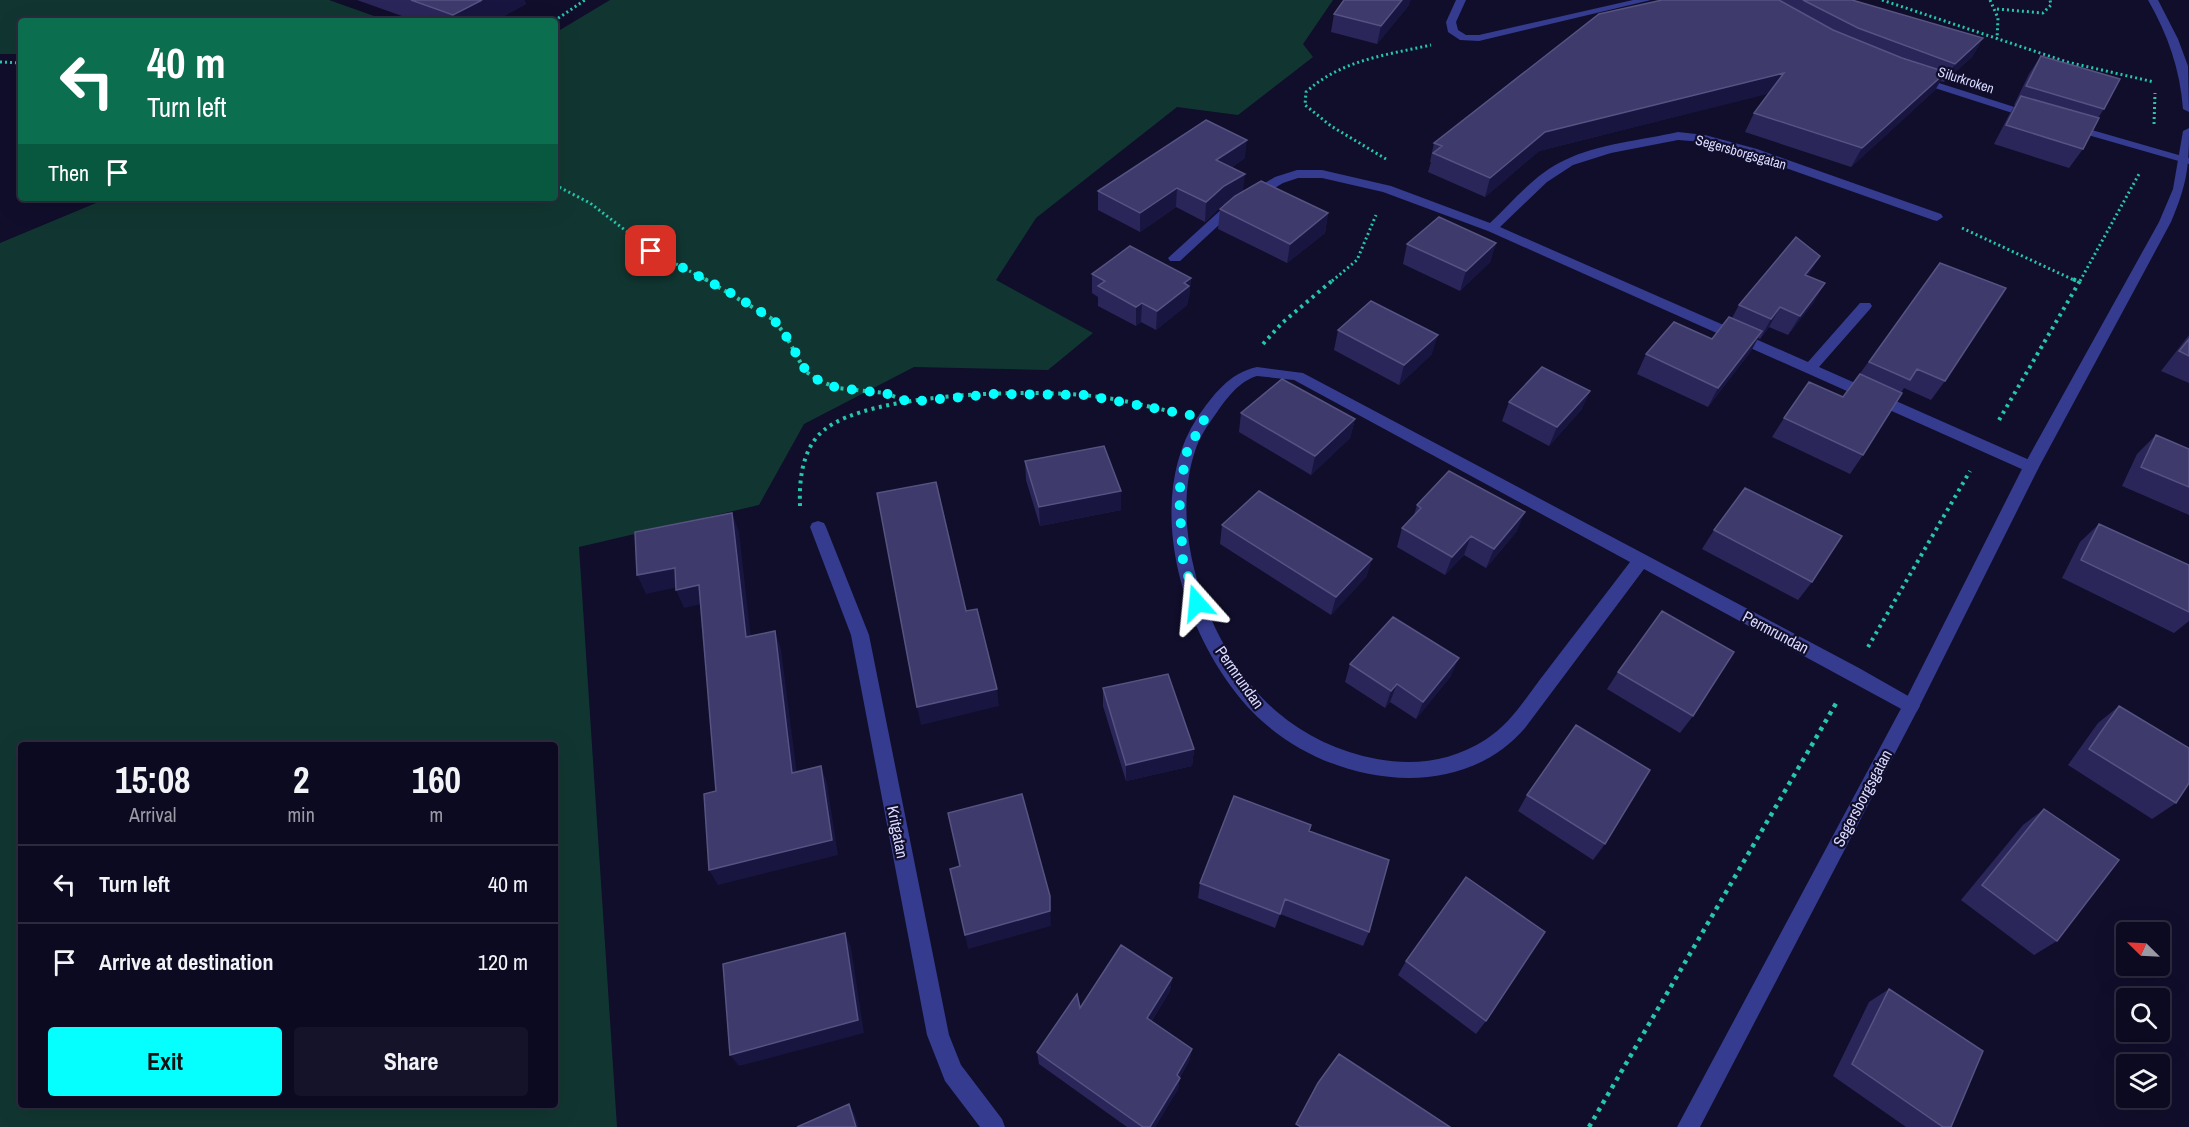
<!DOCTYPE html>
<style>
body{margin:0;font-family:"Archivo Narrow",sans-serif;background:#151329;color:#f1f3f6;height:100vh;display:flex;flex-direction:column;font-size:22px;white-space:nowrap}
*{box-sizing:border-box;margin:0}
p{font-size:20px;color:#9a9aa5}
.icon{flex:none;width:33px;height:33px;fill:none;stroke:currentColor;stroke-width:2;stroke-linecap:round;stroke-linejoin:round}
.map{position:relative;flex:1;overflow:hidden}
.details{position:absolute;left:18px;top:742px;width:540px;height:366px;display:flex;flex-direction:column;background:#0c0a20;border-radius:6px;box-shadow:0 6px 24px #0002,0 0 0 2px #2c2b3e}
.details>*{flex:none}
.guide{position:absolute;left:18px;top:18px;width:540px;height:183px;border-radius:6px;box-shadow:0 6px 24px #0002,0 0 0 2px #2c2b3e;background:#0b6e4f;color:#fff;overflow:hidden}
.needle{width:39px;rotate:294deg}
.tools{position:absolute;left:2116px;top:922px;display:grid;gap:12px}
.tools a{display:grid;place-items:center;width:54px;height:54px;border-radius:6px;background:#0c0a20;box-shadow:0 6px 24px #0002,0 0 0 2px #2c2b3e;font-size:30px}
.pin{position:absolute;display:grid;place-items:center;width:51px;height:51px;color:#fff;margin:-26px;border-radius:12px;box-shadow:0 3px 9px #0006}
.me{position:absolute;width:66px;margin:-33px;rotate:342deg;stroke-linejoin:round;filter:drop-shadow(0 0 4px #0008)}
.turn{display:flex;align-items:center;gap:21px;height:126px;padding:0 30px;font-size:27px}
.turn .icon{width:78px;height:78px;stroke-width:2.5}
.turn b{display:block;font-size:42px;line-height:51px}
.then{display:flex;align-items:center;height:57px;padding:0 30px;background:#0003;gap:12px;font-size:22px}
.eta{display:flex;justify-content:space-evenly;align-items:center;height:102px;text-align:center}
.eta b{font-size:36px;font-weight:800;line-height:42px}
.primary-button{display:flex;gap:12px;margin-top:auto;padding:12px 30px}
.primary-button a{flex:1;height:69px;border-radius:6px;background:#05fffe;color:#111;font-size:24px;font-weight:800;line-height:69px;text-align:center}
.primary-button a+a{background:#151329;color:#f1f3f6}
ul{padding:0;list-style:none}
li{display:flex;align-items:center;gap:18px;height:78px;padding:0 30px;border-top:2px solid #2c2b3e}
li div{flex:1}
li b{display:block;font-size:22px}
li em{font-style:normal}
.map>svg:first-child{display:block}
.green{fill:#113631;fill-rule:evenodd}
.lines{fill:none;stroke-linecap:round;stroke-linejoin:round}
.path-far2{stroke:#25c6ac;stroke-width:3;stroke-dasharray:2 3;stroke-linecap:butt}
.path-far1{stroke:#25c6ac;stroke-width:4;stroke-dasharray:3 4.5;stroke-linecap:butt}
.path{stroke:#25c6ac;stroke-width:4.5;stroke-dasharray:4 5;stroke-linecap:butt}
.minor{fill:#353b8e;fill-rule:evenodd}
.tertiary{fill:#353b8e;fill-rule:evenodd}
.wall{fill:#2b265a}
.shaded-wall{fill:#181540}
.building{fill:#3e3a6c;stroke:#565383;stroke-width:1.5}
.route{stroke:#05fffe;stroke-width:10;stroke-dasharray:0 18}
.labels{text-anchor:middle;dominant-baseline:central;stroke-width:4.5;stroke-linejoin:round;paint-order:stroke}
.far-street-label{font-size:14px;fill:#d9d9ff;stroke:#100e2b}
.street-label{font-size:16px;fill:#d9d9ff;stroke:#100e2b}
</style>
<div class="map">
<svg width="2189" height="1127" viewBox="0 0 2189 1127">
<rect width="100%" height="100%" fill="#100e2b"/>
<!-- green -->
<path class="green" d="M0 0H329L388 21H21V54H0Z
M610 0H1333L1303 44 1313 57 1238 115 1177 107 1036 218 996 280 1093 333 1048 370 914 367 804 424 759 505 579 547 617 1127H0V243L108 198H555V33ZM21 746H555V1106H21Z"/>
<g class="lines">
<!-- path-far2 -->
<path class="path-far2" d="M1882 0 2067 62 2154 82
M1990 0 1998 18 1997 39
M1997 9 2043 13 2051 5 2050 0
M554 21 585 0
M0 62 21 63
M2154 124 2155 93
M1386 159 1331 126 1305 105 1306 92C1341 60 1386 55 1431 45
M555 185 590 203 652 251 708 281
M1962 228 2076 281
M1332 281 1357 260 1376 215
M2080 281 2139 174"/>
<!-- path-far1 -->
<path class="path-far1" d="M705 279 774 320 786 336 805 371 818 380 837 388 885 393 909 402
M2073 279 2079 282
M1263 344 1282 323 1334 279
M1999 420 2081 279
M800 506C799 480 802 448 824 430 870 392 1032 389 1092 396 1120 399 1146 406 1173 412
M1868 647 1970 471"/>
<!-- path -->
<path class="path" d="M1589 1127 1838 700"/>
<!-- minor -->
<path class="minor" d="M1456 0H1466L1456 22 1458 30 1466 35H1479L1633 0H1651L1479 41 1460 40 1448 32 1446 22Z
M1917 76 2036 114 2038 116 2036 118H2028L1913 81V77Z
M2071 124 2189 158V164L2067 129 2065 127Z
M1678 132 1705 135 1757 149 1941 214 1943 217 1937 221 1933 220 1749 155 1704 142 1678 140 1611 153 1573 165 1547 182 1500 227 1808 362 1860 303H1870L1872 306 1870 309 1819 367 2036 463 2039 467 2036 471H2026L1488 231 1383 192 1322 178H1298L1283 183 1232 213 1180 261H1170L1168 258 1224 207 1275 177 1297 170H1322L1391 186 1490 223C1513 201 1536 173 1565 160 1597 144 1643 140 1678 132Z
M1257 367 1303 373 1859 668 1917 701 1920 706 1917 711 1911 714 1905 711 1644 569 1525 728C1458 806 1331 784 1262 721 1188 653 1139 508 1197 418 1213 395 1229 373 1257 367ZM1257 376 1294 380 1630 562C1602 599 1573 636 1545 673 1526 697 1512 723 1485 740 1452 761 1415 766 1377 759 1339 752 1305 736 1276 711 1211 654 1167 535 1195 451 1199 438 1207 426 1215 415 1225 400 1239 381 1257 376Z
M818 521 824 523 826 527 869 635 949 1035 961 1065 1002 1119 1005 1127H980L945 1081 927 1035 851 635 810 527 812 523Z"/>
<!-- tertiary -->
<path class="tertiary" d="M2148 0H2158L2178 39 2188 66 2189 112 2183 109C2180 69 2168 35 2148 0Z
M2189 128C2189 169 2187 184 2171 222L2039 467 1917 711 1700 1127H1677L1905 701 2023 467 2159 222 2173 189 2183 131Z"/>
</g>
<!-- wall -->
<path class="wall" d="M357 0H524L526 4 495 21H416Z
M1662 0H1852L1983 38 1972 57 1944 82 1940 81 1935 90 1851 167 1745 132 1754 113 1769 93 1539 151 1485 197 1428 172 1431 162H1430L1434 143Z
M1409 5 1377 44 1331 32 1334 14Z
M2041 56 2104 109 2098 118 2083 149 2069 168 1994 144 2009 115 2015 105H2014L2029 74Z
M1245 158 1232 167 1244 191 1328 213 1325 233 1287 263 1218 229 1220 209 1229 202 1222 205 1205 222 1176 207 1140 232 1098 210V191Z
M1496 243 1490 262 1460 291 1403 264 1407 244Z
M1940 263 1945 381 1931 400 1904 388 1863 455 1850 474 1772 437 1784 418 1843 397Z
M1092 274 1191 278 1189 297 1188 299 1187 305 1156 330 1141 322 1136 326 1098 306V297L1092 293Z
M1808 276 1814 302 1788 335 1769 327 1760 339 1758 338 1751 351 1708 407 1637 374 1646 354 1712 339 1732 318 1739 305Z
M1338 330 1432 354 1399 385 1334 350Z
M2189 335V383L2161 371Z
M1590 391 1581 410 1549 446 1502 421 1509 402Z
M1241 413 1355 419 1350 438 1311 475 1239 432Z
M2156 435 2189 449V515L2122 486 2137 454Z
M1025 461 1121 510 1040 526 1026 480Z
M1417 505 1517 531 1486 568 1464 555 1445 575 1397 547 1402 528 1414 515Z
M2099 524 2189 565V621L2174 633 2062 578 2080 542Z
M1222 525 1372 559 1366 577 1331 615 1220 544Z
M1714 530 1812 582 1798 600 1702 549Z
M1350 664 1451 676 1416 719 1390 702 1385 708 1345 682Z
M1618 672 1693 716 1680 733 1607 689Z
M1103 688 1194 749 1192 766 1126 781 1103 706Z
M2119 706 2176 803 2152 819 2068 765 2098 723Z
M1527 795 1605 844 1593 860 1518 811Z
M2044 809 2057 941 2034 955 1961 900 2023 825Z
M1309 831 1369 932 1363 946 1280 914 1275 928 1198 898 1200 883Z
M1406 961 1486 1021 1476 1034 1398 975Z
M1172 978 1170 991 1151 1022 1192 1049 1189 1061 1180 1077 1178 1089 1155 1127H1127L1039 1064 1037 1052 1080 1008Z
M1889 989 1951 1127H1906L1833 1076 1869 1002Z"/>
<!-- shaded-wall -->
<path class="shaded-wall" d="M482 0H524L526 4 495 21H456L453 15Z
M1402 0H1411L1409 5 1377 44 1381 26Z
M1983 38 1972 57 1944 82 1955 64Z
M1946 72 1935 90 1851 167 1862 148Z
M1784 73 1776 92 1539 151 1485 197 1490 178 1545 132Z
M1247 140 1245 158 1214 179 1216 160Z
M1245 174 1243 193 1222 205 1205 222 1206 202 1224 186Z
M1177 188 1176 207 1140 232V213Z
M1328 213 1325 233 1287 263 1290 244Z
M1496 243 1490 262 1460 291 1466 271Z
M1820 256 1809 275 1794 294 1805 275Z
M1191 278 1189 297 1188 299 1187 305 1156 330 1157 311Z
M1825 283 1814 302 1788 335 1800 316Z
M1142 303 1141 322 1136 326V307Z
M1780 307 1769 327 1760 339 1771 319Z
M1762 331 1751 351 1708 407 1718 388Z
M1438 335 1432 354 1399 385 1404 365Z
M1590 391 1581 410 1549 446 1557 427Z
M1355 419 1350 438 1311 475 1315 456Z
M1121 491V510L1040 526 1039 507Z
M1525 512 1517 531 1486 568 1494 549Z
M732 513 739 532 753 655 746 637Z
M1471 536 1464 555 1445 575 1452 557Z
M1372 559 1366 577 1331 615 1336 597Z
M675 568 683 586 646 594 637 575Z
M699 585 706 603 684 608 676 590Z
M775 631 781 649 799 790 792 773Z
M1459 658 1451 676 1416 719 1423 702Z
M1397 684 1390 702 1385 708 1391 691Z
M997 689 999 706 921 725 917 707Z
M1194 749 1192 766 1126 781V765Z
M821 766 827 783 838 855 718 885 709 870Z
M1050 896 1051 926 968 949 965 935Z
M845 933 851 947 864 1033 739 1066 730 1055Z
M1172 978 1170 991 1145 1031 1147 1018Z
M1192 1049 1189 1061 1174 1086 1177 1075Z
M1180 1078 1178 1089 1155 1127H1150Z
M849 1104 855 1115 859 1127H856Z"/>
<!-- building -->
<path class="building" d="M411 0H482L453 15Z
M1344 0H1402L1381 26 1334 14Z
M1662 0H1779L1833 30 1902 58 1946 72 1862 148 1754 113 1784 73 1545 132 1490 178 1433 153 1442 146 1434 143 1599 14Z
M1803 0H1852L1983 38 1955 64 1858 28Z
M2041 56 2120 79 2104 109 2026 86Z
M2021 96 2099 118 2083 149 2006 125Z
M1206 120 1247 140 1216 160 1245 174 1224 186 1206 202 1177 188 1140 213 1098 191Z
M1261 181 1328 213 1290 244 1220 209 1235 196Z
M1439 217 1496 243 1466 271 1407 244Z
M1796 237 1820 256 1805 275 1825 283 1800 316 1780 307 1771 319 1739 305Z
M1130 246 1191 278 1184 283 1189 286 1157 311 1142 303 1136 307 1098 286 1105 281 1092 274Z
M1940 263 2006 288 1945 381 1917 369 1910 380 1869 362Z
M1371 301 1438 335 1404 365 1338 330Z
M1729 317 1762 331 1718 388 1646 354 1674 322 1712 339Z
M2189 339V356L2179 351Z
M1542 367 1590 391 1557 427 1509 402Z
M1860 374 1902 393 1863 455 1784 418 1809 382 1843 397Z
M1282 379 1355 419 1315 456 1241 413Z
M2156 435 2189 449V487L2141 467Z
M1104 446 1121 491 1039 507 1025 461Z
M1449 471 1525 512 1494 549 1471 536 1452 557 1402 528 1421 508 1417 505Z
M936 482 966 611 977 609 997 689 917 707 877 493Z
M1745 488 1842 536 1812 582 1714 530Z
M1259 491 1372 559 1336 597 1222 525Z
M732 513 746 637 775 631 792 773 821 766 832 840 709 870 704 794 716 791 699 585 676 590 675 568 637 575 635 532Z
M2099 524 2189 565V612L2081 560Z
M1662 611 1734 652 1693 716 1618 672Z
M1393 617 1459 658 1423 702 1397 684 1391 691 1350 664Z
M1168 674 1194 749 1126 765 1103 688Z
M2119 706 2189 748V783L2176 803 2089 749Z
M1576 725 1650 770 1605 844 1527 795Z
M1022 794 1050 896V911L965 935 950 869 960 866 948 813Z
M1234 796 1311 825 1309 831 1389 860 1369 932 1285 899 1280 914 1200 883Z
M2044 809 2119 860 2057 941 1982 885Z
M1466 877 1545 932 1486 1021 1406 961Z
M845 933 858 1020 730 1055 723 964Z
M1121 945 1172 978 1147 1018 1192 1049 1177 1075 1180 1078 1150 1127H1143L1037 1052 1077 994 1080 1008Z
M1889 989 1983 1051 1951 1127H1943L1852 1064Z
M1339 1054 1450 1127H1301L1296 1124 1318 1083Z
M849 1104 856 1127H797Z"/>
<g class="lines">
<!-- route -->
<path class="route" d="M651 251 729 292 774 320 786 336 806 371 818 380 837 388 885 393 909 402 994 394 1085 395 1205 418 1187 452 1179 493 1183 561 1197 603"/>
</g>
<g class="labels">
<!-- far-street labels -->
<g class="far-street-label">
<text transform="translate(1966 80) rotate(18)">Silurkroken</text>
<text transform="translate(1741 152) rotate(16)">Segersborgsgatan</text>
</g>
<!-- street labels -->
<g class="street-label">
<text transform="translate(1776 632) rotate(28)">Permrundan</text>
<text transform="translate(1240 677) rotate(55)">Permrundan</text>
<text transform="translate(1862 798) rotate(-62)">Segersborgsgatan</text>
<text transform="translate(898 832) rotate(79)">Kritgatan</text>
</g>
</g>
</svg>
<div class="tools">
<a><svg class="needle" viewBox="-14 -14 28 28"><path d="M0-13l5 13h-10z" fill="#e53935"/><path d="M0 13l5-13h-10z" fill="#9a9aa5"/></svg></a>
<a><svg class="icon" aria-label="search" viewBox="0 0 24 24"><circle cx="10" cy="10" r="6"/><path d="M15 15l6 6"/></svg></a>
<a><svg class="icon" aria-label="layers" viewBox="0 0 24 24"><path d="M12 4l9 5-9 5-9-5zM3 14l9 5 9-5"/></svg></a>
</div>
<div class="pin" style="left:651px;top:251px;background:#d93025"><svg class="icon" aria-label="arrive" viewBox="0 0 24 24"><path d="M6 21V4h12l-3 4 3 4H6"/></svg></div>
<svg class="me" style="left:1197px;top:603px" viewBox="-20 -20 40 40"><path d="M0-17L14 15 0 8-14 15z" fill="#05fffe" stroke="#fff" stroke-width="4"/></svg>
<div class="guide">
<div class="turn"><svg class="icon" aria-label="left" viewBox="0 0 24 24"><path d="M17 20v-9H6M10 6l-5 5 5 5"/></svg><div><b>40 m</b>Turn left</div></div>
<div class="then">Then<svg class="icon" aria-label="arrive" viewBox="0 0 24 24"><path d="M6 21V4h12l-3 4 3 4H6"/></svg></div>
</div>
<section class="details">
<div class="eta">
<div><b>15:08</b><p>Arrival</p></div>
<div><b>2</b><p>min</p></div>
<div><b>160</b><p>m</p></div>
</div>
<ul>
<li><svg class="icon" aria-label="left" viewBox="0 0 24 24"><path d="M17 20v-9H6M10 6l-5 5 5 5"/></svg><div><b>Turn left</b></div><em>40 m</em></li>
<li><svg class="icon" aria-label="arrive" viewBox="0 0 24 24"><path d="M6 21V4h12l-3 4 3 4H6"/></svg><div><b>Arrive at destination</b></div><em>120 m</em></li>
</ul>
<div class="primary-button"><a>Exit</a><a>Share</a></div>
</section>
</div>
